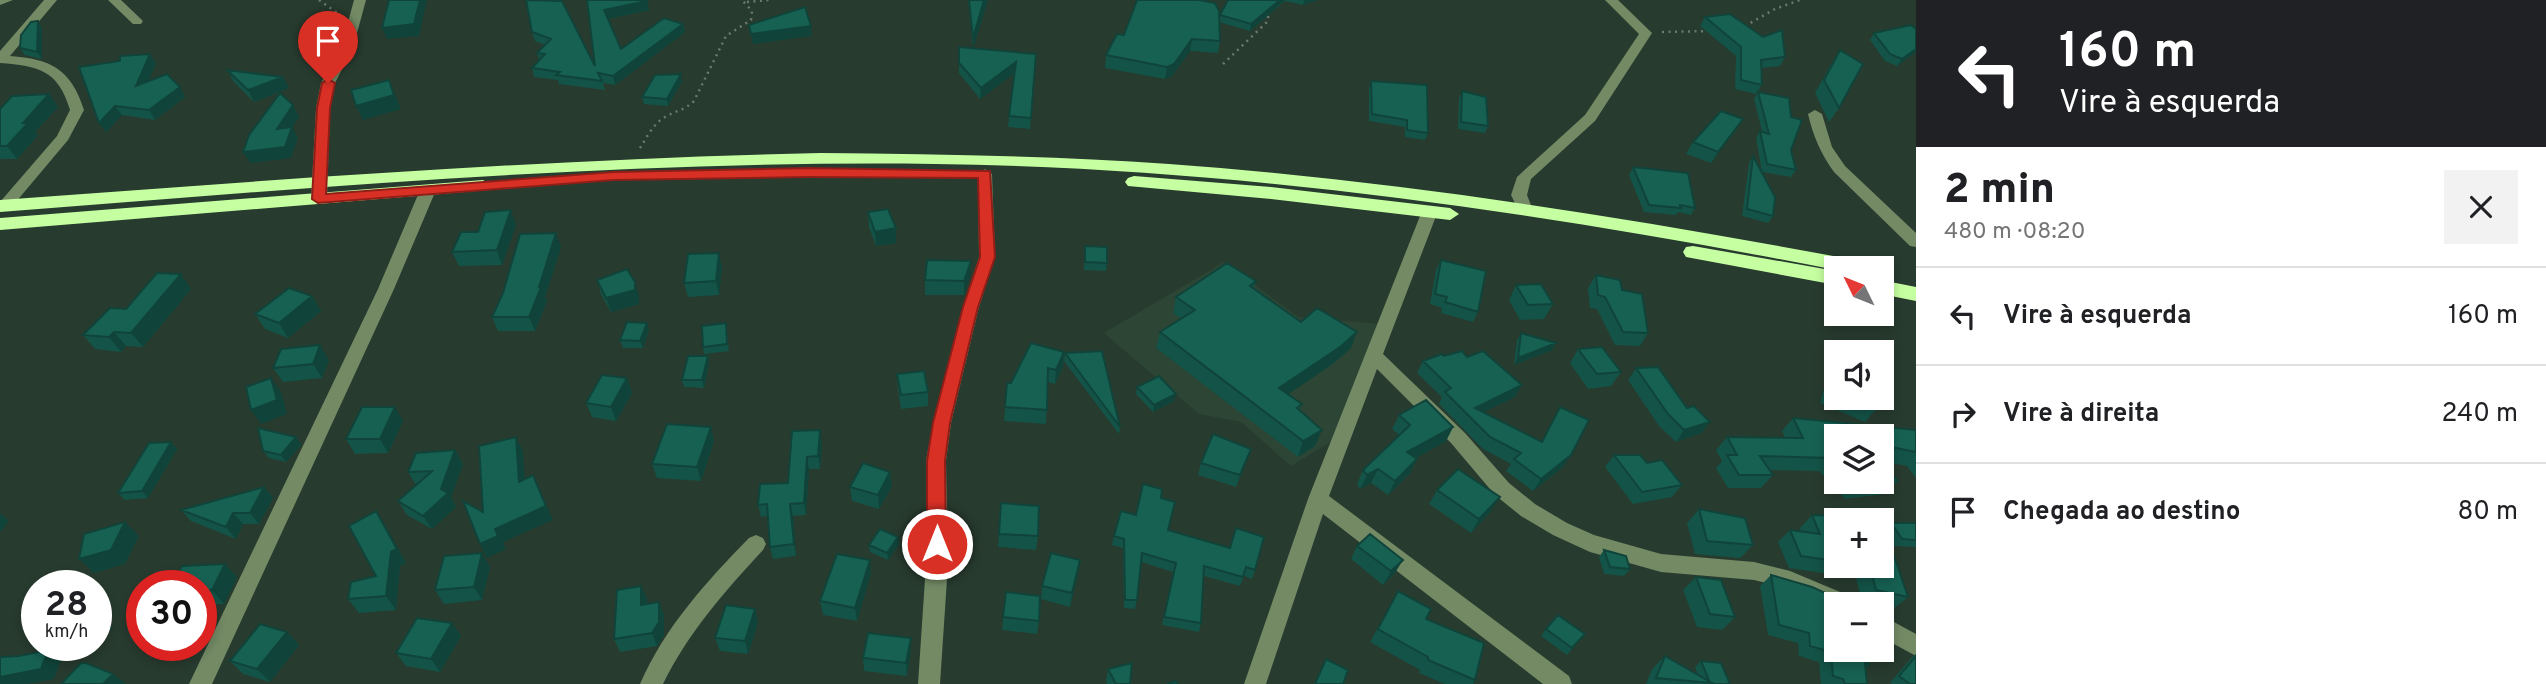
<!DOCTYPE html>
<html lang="pt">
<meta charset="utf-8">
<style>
body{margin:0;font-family:Overpass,sans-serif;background:#f2f2f2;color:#202124;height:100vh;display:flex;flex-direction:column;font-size:26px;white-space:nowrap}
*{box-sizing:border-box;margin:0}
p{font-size:23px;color:#757577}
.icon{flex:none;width:38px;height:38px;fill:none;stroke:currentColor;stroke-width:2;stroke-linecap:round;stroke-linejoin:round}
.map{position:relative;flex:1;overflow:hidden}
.details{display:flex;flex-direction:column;background:#fff;width:630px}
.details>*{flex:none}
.guide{background:#202124;color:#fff;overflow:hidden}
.needle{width:46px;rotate:313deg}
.buttons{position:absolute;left:1824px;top:256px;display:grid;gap:14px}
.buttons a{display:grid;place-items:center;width:70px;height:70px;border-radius:0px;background:#fff;box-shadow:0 4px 10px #0003;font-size:35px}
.speed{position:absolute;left:21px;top:570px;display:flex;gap:14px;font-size:35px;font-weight:700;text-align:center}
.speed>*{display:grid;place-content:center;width:91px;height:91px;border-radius:50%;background:#fff;box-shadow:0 4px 10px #0003;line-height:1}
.speed small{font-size:18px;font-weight:400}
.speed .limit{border:10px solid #d22;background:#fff;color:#111}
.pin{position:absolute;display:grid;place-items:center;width:60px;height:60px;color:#fff;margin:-72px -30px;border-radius:50% 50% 50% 0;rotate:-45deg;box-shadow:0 0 7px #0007}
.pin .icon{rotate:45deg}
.me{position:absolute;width:77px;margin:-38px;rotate:0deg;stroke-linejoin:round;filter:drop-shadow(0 0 5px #0008)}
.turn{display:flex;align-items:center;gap:24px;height:147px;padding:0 28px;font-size:32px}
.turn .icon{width:91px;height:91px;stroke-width:2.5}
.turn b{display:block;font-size:49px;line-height:60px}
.round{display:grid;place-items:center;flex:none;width:74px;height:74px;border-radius:0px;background:#f2f2f2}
.head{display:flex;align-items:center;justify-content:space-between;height:119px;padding:0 28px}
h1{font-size:42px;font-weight:800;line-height:52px}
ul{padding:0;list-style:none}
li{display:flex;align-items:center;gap:21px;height:98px;padding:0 28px;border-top:2px solid #e0e0e0}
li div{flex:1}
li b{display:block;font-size:26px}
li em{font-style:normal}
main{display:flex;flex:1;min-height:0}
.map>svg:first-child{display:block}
.built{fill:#2c4535}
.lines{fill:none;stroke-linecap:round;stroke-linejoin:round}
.path{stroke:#6a7a6f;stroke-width:2.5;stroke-dasharray:2 4.5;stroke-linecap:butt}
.minor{fill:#738a65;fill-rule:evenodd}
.highway{fill:#c6ffa1;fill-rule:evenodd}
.wall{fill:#145347}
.shaded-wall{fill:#10443a}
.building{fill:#176153;stroke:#10443a;stroke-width:2}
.route{fill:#d93025;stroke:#8d1f18;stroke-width:2}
</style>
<main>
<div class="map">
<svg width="1916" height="684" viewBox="0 0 1916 684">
<rect width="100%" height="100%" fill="#283b2f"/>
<!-- built -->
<path class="built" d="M1224 262 1298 317 1380 324 1332 441 1291 466 1241 422 1199 414 1104 333Z"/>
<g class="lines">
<!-- path -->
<path class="path" d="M319 0 340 15
M747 2 769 0
M1745 26 1775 9 1800 0
M1662 32 1710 31
M1223 64 1267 22 1269 13
M640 148C647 137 653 124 665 117 675 111 685 110 694 101L726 36 751 20 752 11 742 0"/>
<!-- minor -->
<path class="minor" d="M0 0H13L0 5Z
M44 0H57L10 56C51 59 71 69 84 110L68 140 10 209 0 210V202L57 136 70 110C58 70 39 66 0 63V51Z
M108 0H121L143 21 141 24H133Z
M354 0H366L353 48 335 83 330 108 327 199 319 204 311 199 316 108 321 83 341 48Z
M1605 0H1618L1652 33 1595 121 1531 179 1527 195 1533 210 1530 213H1520L1511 195 1517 177 1585 115 1639 34Z
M1815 110 1822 114 1832 147 1845 166 1916 233V247L1910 246 1834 172C1821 154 1813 136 1808 114Z
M985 169 992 174 995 257 979 307 951 423 946 461 948 564 940 684H918L926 564V461L933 423 963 307 979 257 978 174Z
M428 185 436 190 394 289 212 684H189L378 289 420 190Z
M1430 206 1438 211 1383 354 1465 433 1509 483 1535 504 1567 523 1594 535 1661 554 1754 562 1790 571 1852 597 1855 604H1836V611L1787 588 1754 580 1661 572 1590 552 1553 535 1521 516 1495 495 1451 443 1377 369 1329 496 1569 676 1572 684H1543L1323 514 1266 684H1244L1308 499 1422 211Z
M756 535 763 538 766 544 763 550C725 591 688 633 663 684H640C665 627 706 582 749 538Z
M1881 615 1916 634V656L1881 637Z"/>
<!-- highway -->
<path class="highway" d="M821 153C937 154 1053 156 1169 164 1402 181 1631 218 1860 261L1867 263 1870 268 1836 270C1539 212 1238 168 935 164 622 160 311 188 0 212V200C273 180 546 159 821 153Z
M1134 176 1271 187 1450 208 1459 214 1450 220 1271 199 1128 186 1125 182 1128 178Z
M483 180 492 186 489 190 0 230V218Z
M1693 246 1836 271V285L1686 257 1683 252 1686 247Z
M1881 280 1916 287V301L1881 294Z"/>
</g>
<!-- wall -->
<path class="wall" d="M526 0 595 66 587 0 647 1 649 10 608 19 621 49 683 24 685 32 615 85 603 83 605 90 559 84 558 80 534 77 532 68 539 60 537 53 545 45 535 41 532 32Z
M968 0H988L973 48 1036 54 1030 129 1008 127 1014 73 980 99 959 73V47L973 48Z
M1228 0H1318L1303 5 1285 1 1250 31 1219 22 1220 41 1218 53 1190 51 1172 76 1165 79 1105 68 1106 55 1124 35 1219 20 1220 15Z
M1705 17 1785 57 1780 66 1762 68V85L1756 94 1735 89 1736 56 1700 26Z
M42 28V59L25 55 20 48Z
M1916 29V52L1897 66 1885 61 1870 40 1874 33Z
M1840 50 1839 108 1829 122 1815 93 1831 64Z
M150 54 156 64 148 81 180 87 185 97 155 120 122 115 106 132 99 123 120 61Z
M227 70 283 77 289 88 254 102 234 82Z
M682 81 668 106 644 104 642 97Z
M1371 81 1428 133 1425 140 1405 137V127L1369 121V88Z
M1462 91 1488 126 1485 133 1458 129 1459 99Z
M1758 92 1791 117V150L1796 170 1791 177 1762 172 1756 138 1760 131H1762L1754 99Z
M49 94 58 107 35 132 38 135 17 159H0V109Z
M1743 119 1736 130 1711 163 1686 154 1693 142Z
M1753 156 1773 216 1768 223 1742 216 1749 163Z
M1633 167 1695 208 1691 215 1678 212 1676 215 1644 212 1629 175Z
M868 212 896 228V243L876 246 869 227Z
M516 225 502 265 459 266 452 252Z
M1085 246 1107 263 1106 271 1084 270Z
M561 247 545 297 547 301 535 331H498L492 317Z
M1441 260 1478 312 1473 322 1441 313 1442 308 1430 304 1436 270Z
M971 261 970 275 964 295H925V280Z
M722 267 719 295 688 297 684 283Z
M1596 275 1622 290 1648 333 1640 346 1615 345 1597 309 1590 308 1588 288Z
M597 280 639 296V304L611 312 601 294Z
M1256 281 1254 288 1301 322 1351 348 1334 363 1288 394 1302 404 1299 411 1315 446 1298 457 1156 348 1160 332 1181 319 1173 313 1176 297Z
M1516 285 1553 304 1544 319 1520 320 1509 300Z
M191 289 143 347 126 346 121 352 95 349 83 335 126 309Z
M312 296 321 311 288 338 265 329 255 314Z
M647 323 649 330 643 348H623L620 340Z
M726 323 729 351 704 354 703 347Z
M1521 333 1556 343 1552 350 1514 365 1517 340Z
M1578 349 1621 372 1611 386 1588 389 1570 363Z
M1064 352 1063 367 1055 384 1048 382 1046 424 1004 421 1007 383H1011Z
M1065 353 1120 427 1119 434 1064 361Z
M708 356 709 363 704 388 684 387 682 380Z
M1444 356 1467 357 1515 397 1483 412 1541 442 1560 407 1563 467 1533 491 1506 471 1511 464 1483 449 1439 404 1442 397 1417 373 1423 361Z
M329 360 322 378 283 382 273 368Z
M1636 368 1687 408 1710 422 1701 433 1676 442 1659 426 1628 380Z
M1836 372V397H1880L1878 407 1865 422 1820 403 1825 385Z
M897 374 928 392V406L901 409 898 389Z
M627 378 632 393 616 421 592 417 586 403Z
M1137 387 1174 401 1153 412 1136 394Z
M1399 415 1453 427 1446 441 1416 458 1417 459 1410 473 1388 495 1371 483 1360 489 1357 484 1363 470 1399 435 1392 429Z
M1793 418 1916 430V478L1907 466 1881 461V436H1836V481H1898L1885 494 1845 499 1819 471 1769 470 1773 475 1761 488H1728L1716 468 1722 461 1716 450 1727 437 1785 438 1782 431Z
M403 421 388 453 355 454 346 439Z
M792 431 822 442 820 469H809L806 515 793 516 796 556 773 559 770 547 768 516 761 517 758 505 788 483Z
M296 437 301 445 286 462 269 458 263 451Z
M714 441 701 481 657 478 652 464Z
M171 442 177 449 148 498 125 500 118 493Z
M455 450 463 464 451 497 456 507 432 529 407 515 398 501 416 485 408 472Z
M1614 455 1647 463 1682 485 1672 497 1633 504 1605 467Z
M1247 461 1236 487 1198 475 1201 463Z
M892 486 879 509 852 501 850 487Z
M264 487 273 498 259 524H243L236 539 191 521 181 510Z
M1437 490 1491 511 1471 533 1429 504Z
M1161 498 1168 530 1255 570 1252 579 1244 576 1240 586 1204 576 1201 623 1199 632 1162 625 1173 572 1141 562 1137 600 1135 609 1124 608 1123 548 1112 545 1114 536 1136 515Z
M1001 503 1038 536 1036 550 998 547Z
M1699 509 1753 545 1740 558 1695 554 1687 523Z
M376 511 385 525 406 563 400 566 396 610 359 613 348 599 376 576Z
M1812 515 1836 520V565H1881L1908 597 1893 609 1881 606V604H1870L1864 602 1836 604 1869 665 1865 668 1867 684H1821L1819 662 1799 656 1798 643 1768 635 1760 586 1771 575 1845 603 1850 598 1862 601 1856 578 1789 568 1778 542 1790 530 1801 531 1800 528Z
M1891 523H1916V547L1894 546 1883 530Z
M899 544 888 560 870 552 869 545Z
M1357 546 1395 573 1383 585 1351 559Z
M1604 550 1630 569 1624 576 1604 574 1599 557Z
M1080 560 1078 574 1070 607 1041 599 1042 586Z
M225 564 237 577 224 604 201 605V586Z
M490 567 482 600 444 604 435 590Z
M871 573 857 621 823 615 820 601Z
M1696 577 1735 617 1722 630 1697 627 1683 590Z
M641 586 647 599V604L659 602 664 615V635L657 646 620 652 614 639Z
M1398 591 1426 619 1475 680 1473 684H1445L1419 673 1420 670 1370 642Z
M1006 592 1039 621 1037 634 1002 630Z
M755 609 758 622 748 654 720 651 715 638Z
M452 623 461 636 440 672 406 666 396 653Z
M1546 629 1585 634 1567 655 1541 636Z
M287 632 299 645 270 682 243 674 230 661Z
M911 638V651L907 676 864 671 863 658Z
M1916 654V684H1892L1890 683 1912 657Z
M1665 656 1698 675 1695 667 1701 661 1730 684H1646L1652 669Z
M1108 669 1130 684H1107L1106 681Z"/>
<!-- shaded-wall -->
<path class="shaded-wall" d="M420 0H427L419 36 387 39 382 28Z
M984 0H988L973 50V38Z
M1280 0H1285L1250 31 1251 24Z
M1304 0H1318L1303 5Z
M647 1 649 10 607 19 604 10Z
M38 21 42 28V59L37 52Z
M683 24 685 32 615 85 613 76Z
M811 26 812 36 753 44 751 34Z
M1192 39 1190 51 1172 76 1165 79 1167 67Z
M1916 49V52L1897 66 1902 59Z
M150 54 156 64 142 95 136 86Z
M1016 62 1015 73 980 99 981 88Z
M681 74 682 81 668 106 667 99Z
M283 77 289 88 254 102 248 90Z
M389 80 401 109 363 120 356 106Z
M180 87 185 97 155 120 149 110Z
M49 94 58 107 35 132 38 135 17 159 7 146 23 123Z
M293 105 299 117 283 140 277 129Z
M115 106 122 115 106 132 99 123Z
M1743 119 1736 130 1711 163 1718 152Z
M292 127 298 138 291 158 250 163 243 152Z
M511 210 516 225 502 265 497 250Z
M896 228V243L876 246 875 232Z
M556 233 561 247 545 297 547 301 535 331 529 317Z
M719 253 722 267 719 295 716 281Z
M971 261 970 275 964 295V281Z
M181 274 191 289 143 347 131 333Z
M635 282 639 296V304L611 312 606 298Z
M312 296 321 311 288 338 279 323Z
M647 323 649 330 643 348 640 341Z
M114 332 126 346 121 352 109 337Z
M1357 332 1351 348 1334 363 1274 404 1279 388Z
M1556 343 1552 350 1514 365 1518 358Z
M320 345 329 360 322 378 313 364Z
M1064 352 1063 367 1055 384 1056 370Z
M708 356 709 363 704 388 702 380Z
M271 378 281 392 287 414 261 424 251 410Z
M627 378 632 393 616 421 611 407Z
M1522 385 1515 397 1471 418 1475 408Z
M1176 394 1174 401 1153 412 1154 405Z
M395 407 403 421 388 453 380 439Z
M1710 422 1701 433 1676 442 1684 430Z
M711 427 714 441 701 481 697 467Z
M1453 427 1446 441 1401 466 1407 452Z
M820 430 822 442 820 469 818 456Z
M1322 430 1315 446 1298 457 1303 441Z
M296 437 301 445 286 462 281 455Z
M516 437 523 451 526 496 519 482Z
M171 442 177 449 148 498 142 491Z
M1251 449 1247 461 1236 487 1240 475Z
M455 450 463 464 451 497 456 507 432 529 423 516 441 489Z
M1571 455 1563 467 1533 491 1541 479Z
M807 457 809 469 806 515 804 503Z
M1417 459 1410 473 1388 495 1395 481Z
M1378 469 1371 483 1360 489 1367 475Z
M890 472 892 486 879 509 878 495Z
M533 475 553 520 503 542 506 549 487 558 480 544 495 529Z
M264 487 273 498 259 524 250 513Z
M1500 497 1491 511 1471 533 1479 519Z
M790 504 793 516 796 556 794 544Z
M376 511 385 525 406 563 400 566 396 610 386 596Z
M0 513 9 521 0 532Z
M233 513 243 524 236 539 226 527Z
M125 522 139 536 125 564 94 573 79 559Z
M898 537 899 544 888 560 887 553Z
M482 553 490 567 482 600 474 587Z
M870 560 871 573 857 621 855 608Z
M1080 560 1078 574 1070 607 1072 593Z
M1403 560 1395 573 1383 585 1391 571Z
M225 564 237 577 224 604 212 590Z
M641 586 647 599V618L641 605Z
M659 602 664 615V635L657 646 652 633Z
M96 609 101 613 112 629 96 639Z
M755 609 758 622 748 654 745 641Z
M452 623 461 636 440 672 431 659Z
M287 632 299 645 270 682 257 669Z
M911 638V651L907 676 906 663Z
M48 650 61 660 54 679 27 684H0V677Z
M113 674 126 684H103Z"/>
<!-- building -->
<path class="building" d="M389 0H420L414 24 382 28Z
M526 0 562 1 595 66 587 0H646L647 1 604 10 621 49 664 18 683 24 613 76 598 73 602 81 556 75 560 72 532 68 545 54 537 53 551 39 532 32Z
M969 0H984L973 38Z
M1137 0H1199L1215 3 1219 11 1220 41 1192 39 1174 64 1167 67 1106 55 1117 34 1124 35Z
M1228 0H1280L1251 24 1220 15Z
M805 7 811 26 751 34 749 25Z
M1730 14 1763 37 1782 30 1785 57 1761 60 1762 85 1741 80V47L1705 17Z
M38 21 37 52 20 48 21 35 31 22Z
M1911 25 1916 29V49L1902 59 1890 54 1874 33Z
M959 47 1036 54 1031 118 1009 116 1016 62 981 88 959 63Z
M1840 50 1863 64 1839 108 1824 80Z
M150 54 136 86 167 74 180 87 149 110 115 106 99 123 79 67 120 61V56Z
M227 70 283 77 248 90Z
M681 74 667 99 642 97 655 75Z
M389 80 394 95 356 106 351 90Z
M1371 81 1427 85 1428 133 1407 130V120L1372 114Z
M1462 91 1486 97 1488 126 1461 122Z
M1758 92 1789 98 1791 117 1802 120 1791 150 1796 170 1767 164 1760 131 1769 134Z
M280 93 293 105 277 129 292 127 285 147 243 152 249 135Z
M49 94 23 123H28L7 146H0V109L12 96Z
M1721 111 1743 119 1718 152 1693 142Z
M1753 156 1775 197 1773 216 1747 209Z
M1633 167 1688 173 1695 208 1680 205 1681 208 1649 205Z
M888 209 896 228 875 232 868 212Z
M511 210 497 250 452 252 461 232H478L485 212Z
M556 233 539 287H541L529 317H492L503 293 520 234Z
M1085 246 1107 247V263L1085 262Z
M719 253 716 281 684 283 688 254Z
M927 260 971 261 964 281 925 280Z
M1441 260 1486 271 1478 312 1445 302 1447 297 1435 294Z
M1227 263 1256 281 1250 286 1301 322 1317 308 1357 332 1340 347 1279 388 1302 404 1297 408 1322 430 1303 441 1160 332 1195 310 1176 297Z
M627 269 635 282V290L606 298 597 280Z
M157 273 181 274 131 333 114 332 109 337 83 335 110 308 126 309Z
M1596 275 1620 280 1622 290 1642 294 1648 333 1623 332 1605 297 1598 295Z
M1541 284 1553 304 1528 305 1516 285Z
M289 288 312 296 279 323 255 314Z
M627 322 647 323 640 341 620 340Z
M726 323 727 344 703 347 702 326Z
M1521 333 1556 343 1518 358Z
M1031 343 1064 352 1056 370 1048 368 1047 410 1005 407 1007 383H1011Z
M320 345 313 364 273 368 281 349Z
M1602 347 1621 372 1597 374 1578 349Z
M1102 351 1120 427 1065 353Z
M1462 351 1467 357 1483 351 1522 385 1475 408 1542 442 1560 407 1589 420 1571 455 1541 479 1514 459 1521 453 1490 437 1445 392 1451 388 1423 361 1442 354 1444 356Z
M688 356H708L702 380H682Z
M1658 367 1687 408 1694 406 1710 422 1684 430 1668 414 1636 368Z
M924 371 928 392 901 395 897 374Z
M602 375 627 378 611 407 586 403Z
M1159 376 1176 394 1154 405 1137 387Z
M1836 377V390L1833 389Z
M271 378 277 400 251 410 246 387Z
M1853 397H1880L1878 407Z
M1426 400 1453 427 1407 452 1417 459 1395 481 1378 469 1367 475 1363 470 1410 425 1399 415Z
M362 407H395L380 439H346Z
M1793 418 1916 430V452L1881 445V436H1836V462L1831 458 1760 456 1773 475H1739L1727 455H1737L1727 437 1803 438Z
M667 424 711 427 697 467 652 464Z
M258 428 296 437 281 455 263 451Z
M820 430 818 456 807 457 804 503 790 504 794 544 770 547 767 504 758 505 760 484 788 483 792 431Z
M1213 434 1251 449 1240 475 1201 463Z
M516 437 519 482 533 475 546 506 495 529 498 536 480 544 463 501 483 512 479 446Z
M171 442 142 491 118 493 149 443Z
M455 450 441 489 448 493 423 516 398 501 432 471 408 472 416 453Z
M1614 455H1640L1647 463 1662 460 1682 485 1642 492Z
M863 463 890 472 878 495 850 487Z
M1881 464 1898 481 1858 487 1853 481H1881Z
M1458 469 1500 497 1479 519 1437 490Z
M1143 484 1162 489 1161 498 1175 502 1168 530 1230 548 1236 528 1264 537 1255 570 1246 567 1243 577 1204 566 1201 623 1164 617 1176 563 1142 553 1137 600H1125L1124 539 1114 536 1121 511 1136 515Z
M264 487 250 513H233L226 527 181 510Z
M1001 503 1039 506 1038 536 999 534Z
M1699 509 1745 518 1753 545 1707 541Z
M376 511 397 549 391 552 386 596 348 599 351 582 376 576 349 526Z
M1812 515 1855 516 1856 520H1836V561L1801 556 1790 530 1820 534Z
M125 522 111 550 79 559 84 534Z
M1891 523H1916V540L1902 539Z
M880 529 898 537 887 553 869 545Z
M1370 534 1403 560 1391 571 1357 546Z
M1881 543 1890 544 1908 597 1876 590 1870 566 1863 565H1881Z
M1604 550 1626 556 1630 569 1610 567Z
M482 553 474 587 435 590 444 556Z
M1051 553 1080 560 1072 593 1042 586Z
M837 554 870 560 855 608 820 601Z
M225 564 212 590 201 591V586H171L182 566Z
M1771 575 1812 587 1847 603 1850 602V598L1864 602V604H1836V649H1867L1869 665 1865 663 1867 684H1845L1843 679 1833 676 1831 652 1810 646 1809 633 1779 625Z
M1696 577 1721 580 1735 617 1710 614Z
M641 586V605L659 602V622L652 633 614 639 617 590Z
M1398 591 1431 609 1426 619 1484 643 1475 680 1428 660V657L1378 629Z
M1006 592 1040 596 1039 621 1003 617Z
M726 605 755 609 745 641 715 638Z
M96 611 104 622 96 627Z
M1558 615 1585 634 1572 648 1546 629Z
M417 618 452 623 431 659 396 653Z
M260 624 287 632 257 669 230 661Z
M868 633 911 638 906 663 863 658Z
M48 650 41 669 0 677V657L19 656Z
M1665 656 1712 683 1656 678Z
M1916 656V684H1910L1899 676Z
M1326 659 1348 670 1343 684H1315Z
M1701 661 1721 663 1730 684H1711L1712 683H1710Z
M81 663H86L113 674 103 684H61Z
M1132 663 1130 684H1116L1108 669Z
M1176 681 1178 684H1167Z"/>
<!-- route -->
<path class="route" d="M328 79 335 83 330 108 326 194 614 172 808 168 990 171 995 257 978 307 950 423 945 461 946 544 943 550 937 552 930 550 927 544V461L933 423 963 307 980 257 978 178 808 177 614 180 318 203 312 199 317 108 322 83Z"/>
</svg>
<div class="buttons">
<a><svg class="needle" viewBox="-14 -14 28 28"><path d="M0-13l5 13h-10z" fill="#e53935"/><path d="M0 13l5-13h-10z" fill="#757577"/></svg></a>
<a><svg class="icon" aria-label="sound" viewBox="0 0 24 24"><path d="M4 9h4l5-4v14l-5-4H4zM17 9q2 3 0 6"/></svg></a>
<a><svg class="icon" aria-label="layers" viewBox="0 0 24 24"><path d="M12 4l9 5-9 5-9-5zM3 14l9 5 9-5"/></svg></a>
<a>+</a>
<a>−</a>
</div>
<div class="speed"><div>28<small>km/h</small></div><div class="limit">30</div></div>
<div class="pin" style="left:328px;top:83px;background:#d93025"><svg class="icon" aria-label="arrive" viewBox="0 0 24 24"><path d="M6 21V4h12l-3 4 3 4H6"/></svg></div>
<svg class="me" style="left:937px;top:544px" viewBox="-20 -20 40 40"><circle r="17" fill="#d93025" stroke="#fff" stroke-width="3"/><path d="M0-11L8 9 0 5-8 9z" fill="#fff"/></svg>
</div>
<section class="details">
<div class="guide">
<div class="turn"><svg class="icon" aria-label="left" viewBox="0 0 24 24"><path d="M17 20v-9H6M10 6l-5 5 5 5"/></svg><div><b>160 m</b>Vire à esquerda</div></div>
</div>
<div class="head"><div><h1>2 min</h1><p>480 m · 08:20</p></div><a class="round"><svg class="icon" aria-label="close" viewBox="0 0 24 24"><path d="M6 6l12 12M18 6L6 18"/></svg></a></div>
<ul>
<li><svg class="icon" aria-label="left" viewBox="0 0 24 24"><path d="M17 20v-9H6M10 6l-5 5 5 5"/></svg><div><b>Vire à esquerda</b></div><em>160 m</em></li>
<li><svg class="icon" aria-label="right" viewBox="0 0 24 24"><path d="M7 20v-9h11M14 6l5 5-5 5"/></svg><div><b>Vire à direita</b></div><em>240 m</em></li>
<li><svg class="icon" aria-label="arrive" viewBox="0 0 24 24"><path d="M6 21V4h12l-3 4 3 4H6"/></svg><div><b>Chegada ao destino</b></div><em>80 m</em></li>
</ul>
</section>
</main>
